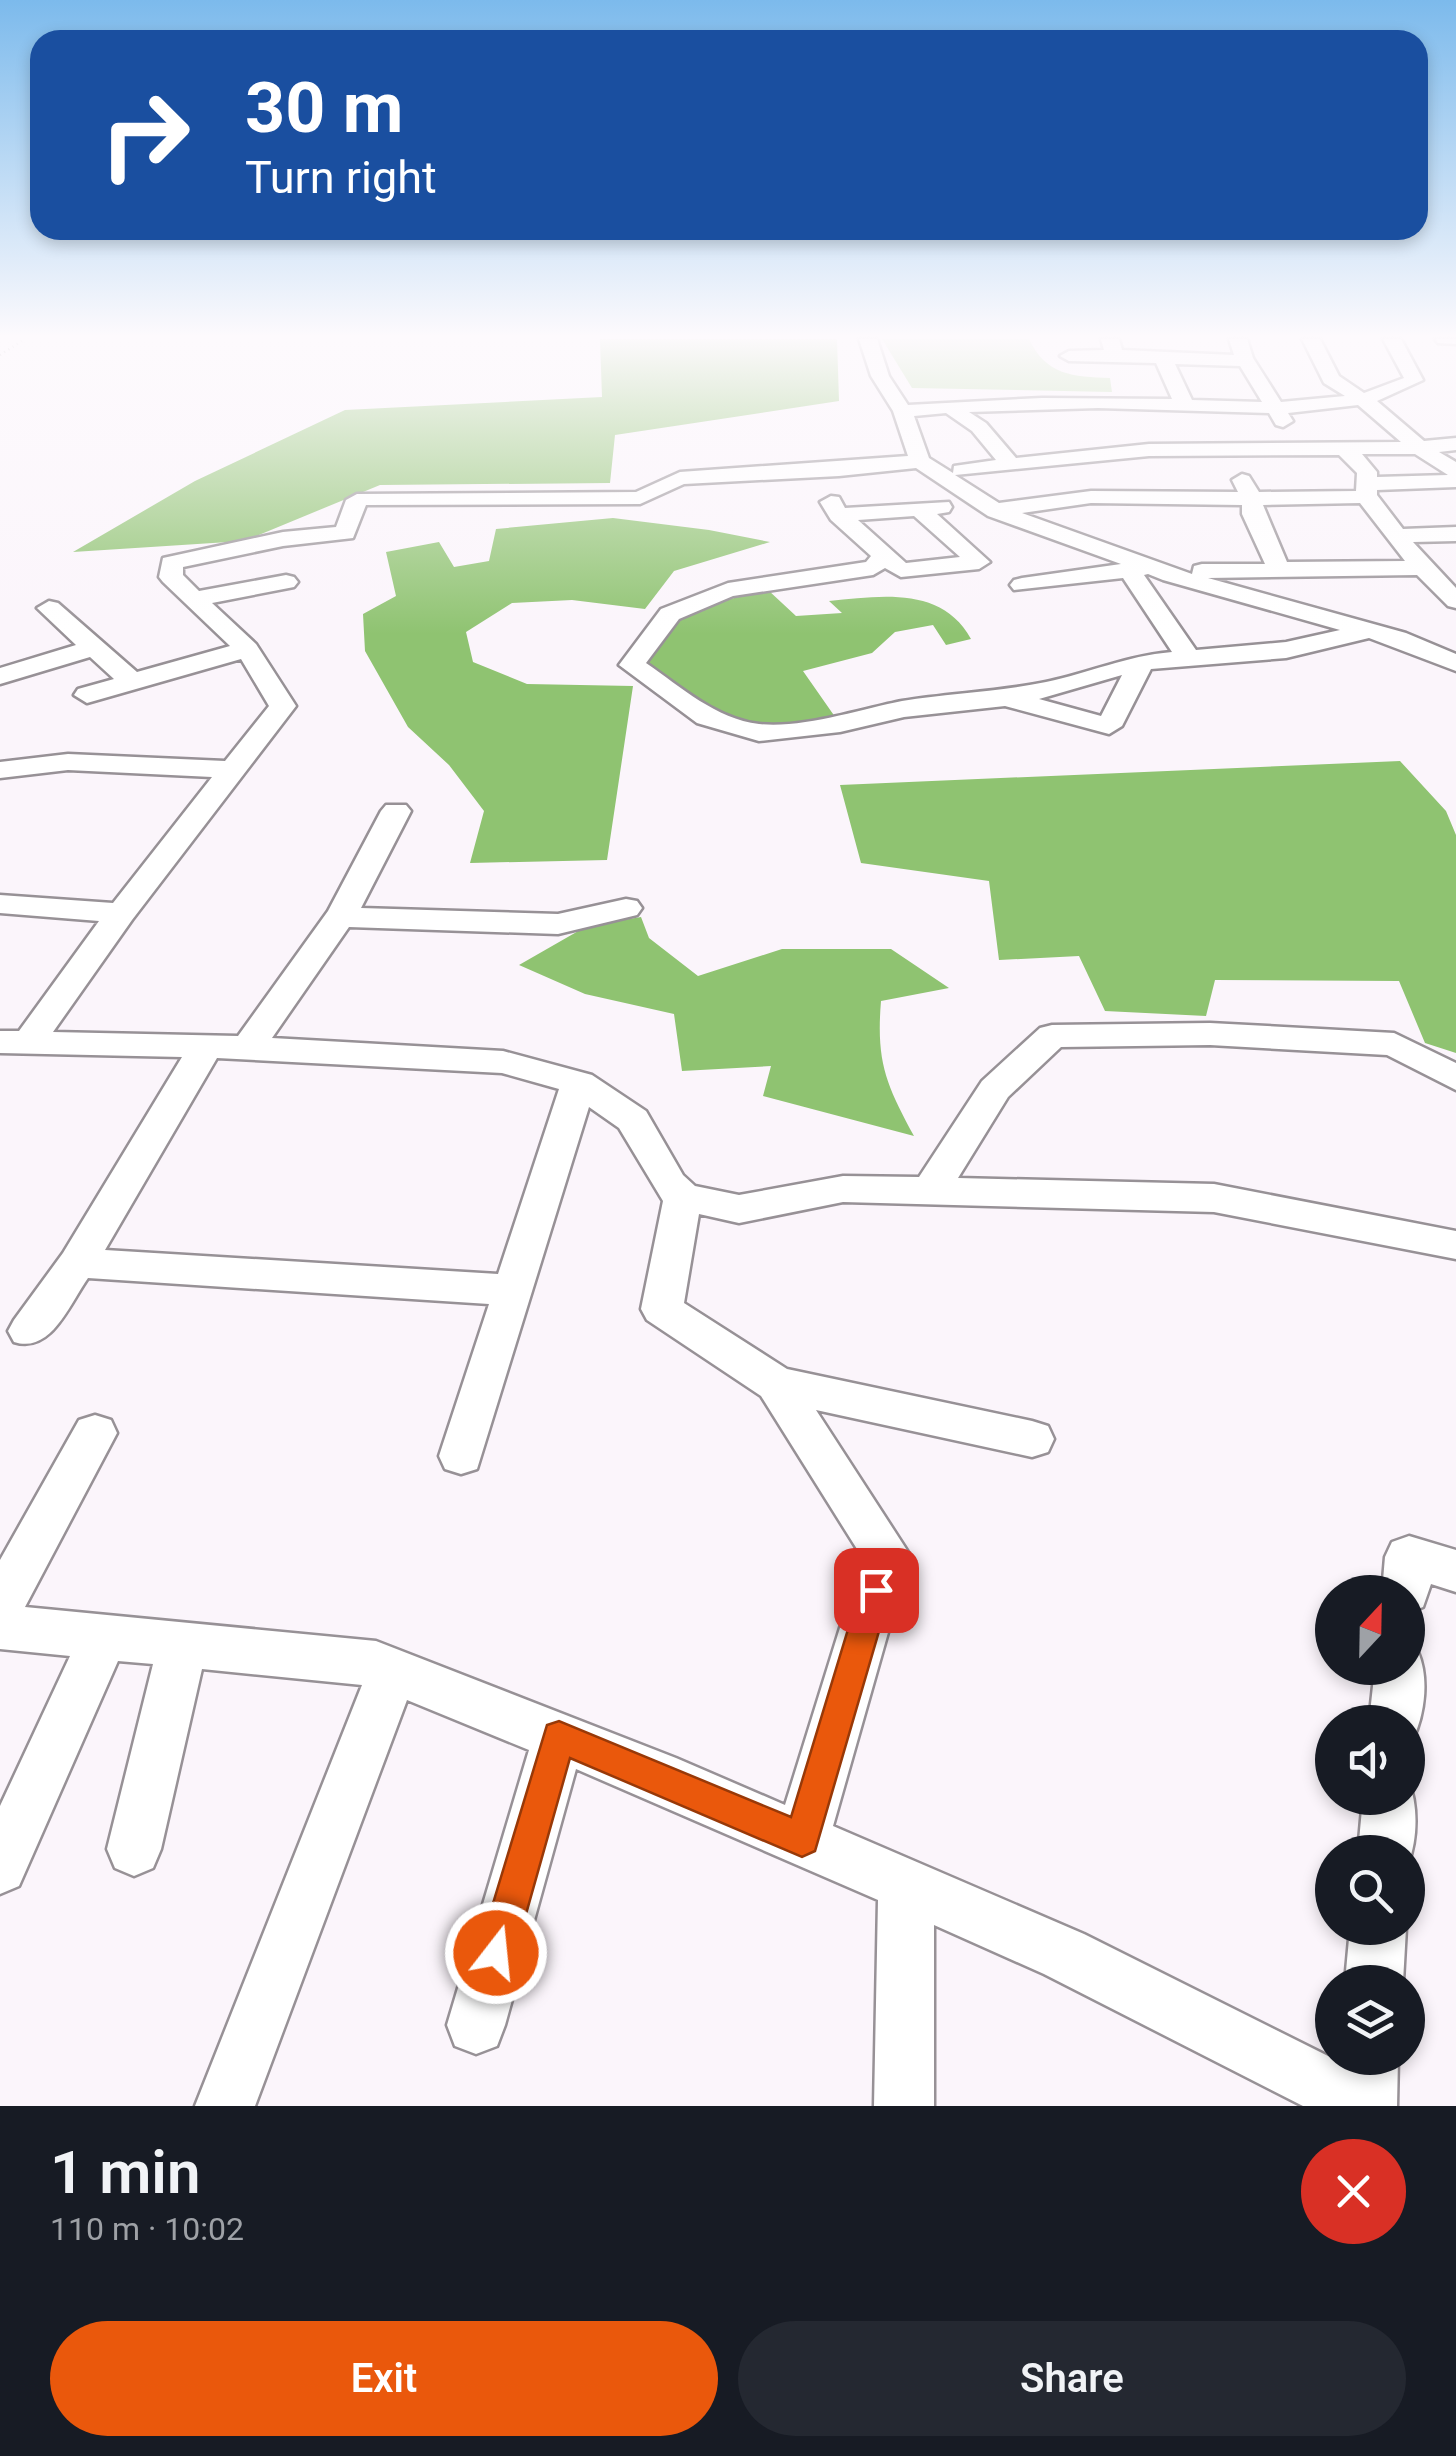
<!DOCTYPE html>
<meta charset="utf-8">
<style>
body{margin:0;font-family:Roboto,sans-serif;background:#242831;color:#f1f3f6;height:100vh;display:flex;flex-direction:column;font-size:38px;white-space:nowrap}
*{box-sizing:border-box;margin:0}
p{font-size:32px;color:#9ea1a6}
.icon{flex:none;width:55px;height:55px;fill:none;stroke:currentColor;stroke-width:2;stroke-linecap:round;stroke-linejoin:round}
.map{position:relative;height:2106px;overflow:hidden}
.details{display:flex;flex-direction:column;background:#171b24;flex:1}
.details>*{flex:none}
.banner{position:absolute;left:30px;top:30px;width:1398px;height:210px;border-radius:30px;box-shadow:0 5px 15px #0003;background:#1a4fa0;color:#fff;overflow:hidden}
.needle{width:65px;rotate:22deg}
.fabs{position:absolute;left:1315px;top:1575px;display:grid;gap:20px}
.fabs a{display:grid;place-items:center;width:110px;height:110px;border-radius:50%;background:#171b24;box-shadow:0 5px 15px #0003;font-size:50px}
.pin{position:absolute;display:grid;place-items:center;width:85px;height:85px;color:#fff;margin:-42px;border-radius:20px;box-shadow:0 5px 15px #0006}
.me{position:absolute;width:110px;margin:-55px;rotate:16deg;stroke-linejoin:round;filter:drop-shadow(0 0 8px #0008)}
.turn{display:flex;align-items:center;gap:35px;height:210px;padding:0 50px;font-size:45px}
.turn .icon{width:130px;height:130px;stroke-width:2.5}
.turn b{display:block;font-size:70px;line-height:85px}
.round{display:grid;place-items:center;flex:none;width:105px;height:105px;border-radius:52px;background:#242831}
.summary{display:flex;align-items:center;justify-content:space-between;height:170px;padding:0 50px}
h1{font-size:60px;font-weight:600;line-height:75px}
.action{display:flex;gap:20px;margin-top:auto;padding:20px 50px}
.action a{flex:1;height:115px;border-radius:60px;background:#ea580c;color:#fff;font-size:40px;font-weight:600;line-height:115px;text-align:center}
.action a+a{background:#242831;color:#f1f3f6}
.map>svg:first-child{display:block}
.green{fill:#b2d79d}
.forest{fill:#8fc371}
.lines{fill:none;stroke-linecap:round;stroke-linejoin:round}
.minor-casing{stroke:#979196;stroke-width:5}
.path{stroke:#7e7a7d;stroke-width:2.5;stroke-dasharray:1 4;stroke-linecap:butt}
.minor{fill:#fff;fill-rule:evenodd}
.route{fill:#ea580c;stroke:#983908;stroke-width:2.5}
</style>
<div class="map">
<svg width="1456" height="2106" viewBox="0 0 1456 2106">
<rect width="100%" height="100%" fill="#fbf5fb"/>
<!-- green -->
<path class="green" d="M882 339H1029C1046 375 1073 377 1110 378L1112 392 912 388Z"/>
<!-- forest -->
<path class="forest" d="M600 339H837L839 401 615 435 610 483 380 485 244 541 73 552 195 481 345 410 602 397Z
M613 518 709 530 770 542 674 571 645 609 572 600 512 603 466 632 473 662 527 684 633 686 607 860 470 863 484 811 449 765 408 727 365 651 363 614 396 596 386 552 439 542 454 567 489 561 496 529Z
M768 590 796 616 842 613 829 601C881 596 942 586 971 639L946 645 933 625 895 632 872 653 803 671 840 724 759 733 706 717 632 665 679 611Z
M1400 761 1446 811 1456 835V1053L1425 1043 1399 981 1215 980 1206 1016 1105 1011 1079 956 999 960 989 881 861 863 840 785Z
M641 917 649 938 698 976 782 949H891L949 988 881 1001C876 1062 886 1084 914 1136L763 1096 771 1066 682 1071 674 1014 585 994 519 965 587 926Z"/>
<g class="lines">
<!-- minor casing -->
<g class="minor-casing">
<path id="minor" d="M859 339H877L889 376 908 405 1042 398 1172 399 1156 363 1069 361 1060 356 1069 351 1104 350 1101 339H1119L1122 350 1234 355 1229 339H1247L1253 358 1281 402 1345 396 1324 383 1302 339H1320L1339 376 1364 393 1404 378 1383 339H1401L1423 380 1377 401 1424 441 1456 438V450L1439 452 1456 462V487L1377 490V495L1403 529 1456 527V541L1413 542 1456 588V608L1448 606 1417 575 1208 578 1406 633 1456 654V671L1369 638 1286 658 1151 669 1122 726 1109 734 1005 706 904 717 840 732 759 741 697 723 619 665 661 609 728 583 866 562 871 556 831 520 820 502 831 496 839 497 845 508 949 502 952 507 949 512 937 514 990 562 979 569 901 577 885 568 873 575 733 596 679 619 646 663C681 687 716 719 759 724 801 729 861 709 902 701 950 693 998 692 1046 682 1090 673 1125 656 1172 652L1123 578 1014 590 1010 585 1014 580 1022 578 1121 564 988 516 916 468 839 476 684 484 640 504 366 505 353 538 283 546 183 567V575L199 591 286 575 294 577 298 582 294 587 212 603 256 644 296 706 132 920 53 1032 238 1036 328 911 381 811 386 805H406L411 811 361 908 558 914 626 899 637 901 642 908 637 915 558 934 349 927 272 1038 503 1051 592 1075 646 1111 683 1175 695 1186 739 1195 843 1176 919 1177 982 1081 1040 1028 1052 1025 1210 1023 1394 1033 1456 1063V1090L1387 1055 1210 1045 1061 1047 1008 1097 958 1178 1214 1184 1456 1231V1259L1214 1212 843 1202 739 1223 699 1214 684 1303 787 1369 1032 1421 1048 1426 1054 1439 1048 1452 1032 1457 816 1410 910 1555 833 1826 1084 1934 1332 2058H1398L1397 2106H1303L1044 1974 934 1925V2106H874L878 1900 576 1769 505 2025 497 2046 476 2054 455 2046 447 2025 529 1750 407 1700 255 2106H195L362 1685 202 1669 161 1849 153 1868 134 1876 115 1868 107 1849 153 1664 118 1661 19 1886 0 1894V1806L70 1656 0 1649V1560L79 1420 95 1415 111 1420 117 1433 25 1607 376 1641 676 1758 785 1805 862 1557 761 1396 647 1320 641 1309 663 1201 619 1128 589 1107 477 1469 461 1474 445 1469 439 1456 489 1304 88 1278C69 1305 51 1354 14 1342L8 1331 14 1320 63 1253 182 1057 0 1053V1031H19L99 921 0 913V895L113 903 212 777 68 770 0 778V762L68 754 225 761 269 706 241 659 87 703 74 695 78 689 114 679 90 657 0 684V668L76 645 37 608 49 601 58 603 137 672 230 646 163 582 159 577 163 558 283 532 336 527 346 500 357 494 636 492 680 472 908 456 893 411 871 376ZM1175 364 1240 366 1262 402 1192 400ZM1358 405 1401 442 1149 444 1016 458 986 423 969 412 1098 408 1269 413 1276 425 1283 427 1293 421 1288 413ZM946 413 972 431 996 460 954 466 953 473 929 458 914 416ZM1362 454H1415L1448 475 1377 477V472ZM1339 455 1357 473 1356 491 1259 492 1249 476 1242 474 1232 480 1238 492 1091 491 999 503 955 475 1149 456ZM1091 503 1242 505V514L1265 564H1202L1194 566 1192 574 1022 513ZM1360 503 1405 561 1287 562 1263 505ZM914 516 960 557 906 563 858 520ZM1148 574 1163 580 1340 630 1286 642 1196 650 1144 575ZM1122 675 1101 716 1039 699ZM217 1058 502 1073 559 1089 498 1274 105 1250Z
M1435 339H1456V344L1438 343Z
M1409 1536 1456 1550V1592L1431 1584 1423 1607 1408 1613V1592H1382L1385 1557 1392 1542Z
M1408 1648 1418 1652C1429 1678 1425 1713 1413 1739L1408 1741V1722H1369L1375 1668H1408Z
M1408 1780C1418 1804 1418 1838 1408 1864V1852H1358L1363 1798H1408Z
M1350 1928H1406L1403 1982H1345Z"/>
</g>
<!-- path -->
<path class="path" d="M0 355 25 339"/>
<!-- minor -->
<use href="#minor" class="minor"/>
</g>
<!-- sky -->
<linearGradient id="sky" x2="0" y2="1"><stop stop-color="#7cbaec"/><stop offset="0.53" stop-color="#fdfafd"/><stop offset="1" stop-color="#fdfafd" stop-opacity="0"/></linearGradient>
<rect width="1456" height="634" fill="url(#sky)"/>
<!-- route -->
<path class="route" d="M876 1576 887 1580 891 1590 815 1851 802 1857 570 1758 515 1953 510 1966 496 1971 483 1966 478 1953 547 1725 559 1721 791 1817 860 1590 864 1580Z"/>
</svg>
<div class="fabs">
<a><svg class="needle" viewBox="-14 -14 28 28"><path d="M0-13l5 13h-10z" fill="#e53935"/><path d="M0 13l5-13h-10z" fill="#9ea1a6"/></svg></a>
<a><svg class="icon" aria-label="sound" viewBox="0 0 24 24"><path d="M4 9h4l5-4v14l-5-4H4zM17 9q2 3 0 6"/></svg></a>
<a><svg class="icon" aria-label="search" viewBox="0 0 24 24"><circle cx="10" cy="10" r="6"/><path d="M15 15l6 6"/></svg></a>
<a><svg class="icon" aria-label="layers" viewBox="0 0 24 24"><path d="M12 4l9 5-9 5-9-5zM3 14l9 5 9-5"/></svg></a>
</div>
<div class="pin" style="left:876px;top:1590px;background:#d93025"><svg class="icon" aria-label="arrive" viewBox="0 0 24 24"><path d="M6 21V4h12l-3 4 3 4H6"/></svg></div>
<svg class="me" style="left:496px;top:1953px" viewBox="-20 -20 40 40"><circle r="17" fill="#ea580c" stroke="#fff" stroke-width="3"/><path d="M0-11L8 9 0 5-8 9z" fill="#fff"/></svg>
<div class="banner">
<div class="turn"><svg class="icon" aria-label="right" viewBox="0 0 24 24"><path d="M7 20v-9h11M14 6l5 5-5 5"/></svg><div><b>30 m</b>Turn right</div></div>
</div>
</div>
<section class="details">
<div class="summary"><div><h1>1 min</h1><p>110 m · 10:02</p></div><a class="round" style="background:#d93025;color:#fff"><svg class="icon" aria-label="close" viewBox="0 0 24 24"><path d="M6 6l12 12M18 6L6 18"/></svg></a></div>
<div class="action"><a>Exit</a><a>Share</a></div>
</section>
